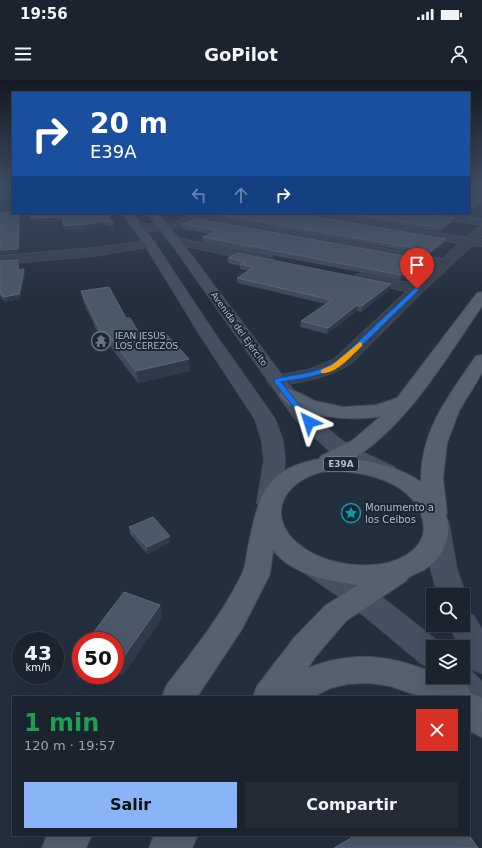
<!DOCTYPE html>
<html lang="es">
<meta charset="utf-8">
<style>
body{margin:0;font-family:"DejaVu Sans",sans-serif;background:#242b36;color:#f1f3f6;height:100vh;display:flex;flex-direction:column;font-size:15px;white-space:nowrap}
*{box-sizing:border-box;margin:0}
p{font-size:13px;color:#a0a4aa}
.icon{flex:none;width:22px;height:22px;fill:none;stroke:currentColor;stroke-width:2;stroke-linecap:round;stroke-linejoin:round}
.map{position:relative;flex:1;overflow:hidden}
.details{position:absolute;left:12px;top:616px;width:458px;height:140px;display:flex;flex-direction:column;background:#1b232e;border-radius:0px;box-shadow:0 4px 16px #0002,0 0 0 1px #39404a}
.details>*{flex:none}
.guide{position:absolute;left:12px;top:12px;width:458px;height:122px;border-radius:0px;box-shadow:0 4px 16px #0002,0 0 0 1px #39404a;background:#1a4fa0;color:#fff;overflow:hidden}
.tools{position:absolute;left:426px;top:508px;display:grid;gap:8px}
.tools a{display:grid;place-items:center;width:44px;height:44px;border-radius:0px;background:#1b232e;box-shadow:0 4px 16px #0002,0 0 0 1px #39404a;font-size:20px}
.speed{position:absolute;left:12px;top:552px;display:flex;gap:8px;font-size:20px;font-weight:700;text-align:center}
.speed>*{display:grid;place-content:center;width:52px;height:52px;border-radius:50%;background:#1b232e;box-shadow:0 4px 16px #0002,0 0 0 1px #39404a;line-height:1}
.speed small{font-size:10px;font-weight:400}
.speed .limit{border:6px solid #d22;background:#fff;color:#111}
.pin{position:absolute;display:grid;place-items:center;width:34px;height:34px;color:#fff;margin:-41px -17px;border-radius:50% 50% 50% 0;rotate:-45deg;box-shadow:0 0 4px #0007}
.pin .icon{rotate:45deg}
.me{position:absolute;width:44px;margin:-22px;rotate:319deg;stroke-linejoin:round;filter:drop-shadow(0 0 3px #0008)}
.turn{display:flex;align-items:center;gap:14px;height:84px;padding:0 12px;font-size:18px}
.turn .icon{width:52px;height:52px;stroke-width:2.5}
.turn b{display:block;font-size:28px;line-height:34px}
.lanes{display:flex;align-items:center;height:38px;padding:0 12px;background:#0003;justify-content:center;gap:20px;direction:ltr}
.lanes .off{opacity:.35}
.round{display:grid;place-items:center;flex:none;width:42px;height:42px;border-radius:0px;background:#242b36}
.headline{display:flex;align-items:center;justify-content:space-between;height:68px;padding:0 12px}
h1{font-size:24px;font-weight:800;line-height:30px;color:#1e9e55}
.button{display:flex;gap:8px;margin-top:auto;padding:8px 12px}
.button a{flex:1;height:46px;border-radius:0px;background:#8ab4f8;color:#111;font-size:16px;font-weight:800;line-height:46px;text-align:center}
.button a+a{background:#242b36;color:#f1f3f6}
.status{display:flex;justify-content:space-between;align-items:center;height:28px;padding:0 20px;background:#1b232e;direction:ltr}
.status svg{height:11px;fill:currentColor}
header{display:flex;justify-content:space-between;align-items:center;height:52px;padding:0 12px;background:#1b232e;font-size:18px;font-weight:800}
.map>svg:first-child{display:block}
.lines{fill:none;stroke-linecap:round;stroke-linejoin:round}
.street-casing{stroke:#414a57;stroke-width:2}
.secondary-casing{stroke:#414a57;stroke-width:2}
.primary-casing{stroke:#414a57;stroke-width:2}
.street{fill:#38414e;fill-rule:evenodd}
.secondary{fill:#465061;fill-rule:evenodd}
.primary{fill:#56606e;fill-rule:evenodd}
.wall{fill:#3f4b5c}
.shaded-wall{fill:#2f3b4b}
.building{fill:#4b5868;stroke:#5c6777}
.route{fill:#1a73e8;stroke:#114b97}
.slow{fill:#f59e0b}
.labels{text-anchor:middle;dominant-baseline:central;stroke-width:4;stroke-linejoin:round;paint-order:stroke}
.far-street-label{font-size:9px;fill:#b4bcc9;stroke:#1d2633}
.far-poi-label{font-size:9px;fill:#b4bcc9;stroke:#1d2633;text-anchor:start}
.shield{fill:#1d2633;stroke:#878f9c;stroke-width:1}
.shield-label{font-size:9px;font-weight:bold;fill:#b4bcc9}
.poi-label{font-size:10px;fill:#b4bcc9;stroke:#1d2633;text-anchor:start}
</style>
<div class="status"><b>19:56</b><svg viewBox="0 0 49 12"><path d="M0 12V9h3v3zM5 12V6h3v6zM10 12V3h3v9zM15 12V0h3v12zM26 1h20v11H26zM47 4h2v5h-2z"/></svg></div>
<header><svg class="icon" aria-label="menu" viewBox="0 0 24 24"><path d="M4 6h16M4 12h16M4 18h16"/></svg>GoPilot<svg class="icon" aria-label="person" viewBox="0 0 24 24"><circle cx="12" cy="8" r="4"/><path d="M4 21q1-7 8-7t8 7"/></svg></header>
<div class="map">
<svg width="482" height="768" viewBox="0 0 482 768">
<rect width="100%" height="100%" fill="#242f3e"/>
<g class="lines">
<!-- street casing -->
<g class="street-casing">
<path id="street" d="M469 116 482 117V123L469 122Z
M209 133H217L218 135 217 137 212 138 443 179 460 163 293 136 288 133H312L467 158 478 148 482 147V156L478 159 482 160V166L472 165 422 212 351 283C328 298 303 302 276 306L270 305 267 301 270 297 308 290 331 281 339 275 407 211 356 201 354 198 356 195 361 194 414 204 436 185 198 142C185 145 141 157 133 147L138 144H164Z
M419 133H444L482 139V145L424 136Z
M175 158 267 175 271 176 273 179 271 182 267 183 171 163 169 161 171 159Z
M150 161 154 162 156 164 154 166 93 176 0 184V176L93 168Z"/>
</g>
<!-- secondary casing -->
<g class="secondary-casing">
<path id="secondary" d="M122 133H132L154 162 215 254 275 339 283 361 285 381 281 423 277 428 269 431 261 428 257 423 264 381 262 361 255 339 200 255 145 165Z
M147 133H157L179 159 309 331 337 357 356 369 394 387 397 392 394 397 386 399 378 397 340 379 323 365 295 339 171 163Z
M437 436 446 438 449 444 457 490 466 515 463 521V515H438L431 490 425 444 428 438Z
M315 477 324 480 370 508 444 566 445 567H433V588L422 584 350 524 306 494 302 487 306 480Z
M463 531 473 535 482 550V593L471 589 463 573V567H460L449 545H463Z
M463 586 467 587 482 602V639L469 633V617H454L445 607 440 597H463Z"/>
</g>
<!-- primary casing -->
<g class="primary-casing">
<path id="primary" d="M482 212V226C446 278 408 345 353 379 377 382 401 388 421 402 420 351 448 317 476 276L482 275V293L459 331 447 363 443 398 447 433 446 435C453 456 443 478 424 490 418 493 409 495 406 501L346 541 316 576 308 588C353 570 388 575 433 592V597H446L467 606 470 613 482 618V657L469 651V617H422L390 606 369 603 348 604 331 608 312 617H253L257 606 294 558 326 525 358 505C328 501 292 495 273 470L270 494 242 549 197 617H162L166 606C193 571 221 536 241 496 246 488 246 476 248 467 258 419 264 388 319 379L321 376 353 360 381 336C357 342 294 338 279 315L281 311 288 309 295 311 315 321 343 327 376 325 397 318 477 213ZM339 391C369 393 412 403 422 437 424 444 425 453 421 460 416 472 399 480 387 483 357 489 318 483 295 461 268 435 283 405 315 394 322 391 331 391 339 391Z
M47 755H92L86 768H42Z
M154 755H198L192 768H149Z"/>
</g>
<!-- street -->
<use href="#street" class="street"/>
<!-- secondary -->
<use href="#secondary" class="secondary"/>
<!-- primary -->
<use href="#primary" class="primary"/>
</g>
<!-- wall -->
<path class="wall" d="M469 107H482V115H469Z
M107 133 113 143V147L103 145H97V147L65 150 62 141 30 142V138Z
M179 133H203L187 137Z
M218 133 293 134 445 163 430 175 218 138Z
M321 133H424L455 138 454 142 440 152Z
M454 133H468L465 135Z
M182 144 420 184 400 200 203 162V157L210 154 182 149Z
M228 178 391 204 390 209 361 232 357 231 327 254 300 247 301 241 326 224 237 203V198L248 191 240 189V186L228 183Z
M18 180 19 184V189H24L25 194 20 219 5 222 0 216V181Z
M81 211 141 256 190 291 138 303 109 265 104 266 83 221Z
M129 447 170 456V462L147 474 130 454Z
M160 525 162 538 123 595 115 592V561Z"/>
<!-- shaded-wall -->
<path class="shaded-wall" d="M481 121 480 124 469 132V129Z
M19 133 20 135 19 173 0 174V170Z
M187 133H203L187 137Z
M62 137V141L30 142V138Z
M455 138 454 142 440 152 441 148Z
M95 141H103V145H97V147L65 150 64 146Z
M446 159 445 163 430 175 431 171Z
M421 179 420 184 400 200 401 195Z
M18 180 19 184V194L18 190Z
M24 189 25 194 20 219 5 222 4 217Z
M391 204 390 209 361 232 362 226Z
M357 225V231L327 254 328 248Z
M107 254 109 265 104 266 102 255Z
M189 279 190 291 138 303 136 291Z
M170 456V462L147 474V467Z
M160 525 162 538 123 595 120 582Z"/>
<!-- building -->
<path class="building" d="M469 107H482V112L469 111Z
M469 119 481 121 469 129Z
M13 132V133H19L18 169 0 170V133Z
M30 133H107L113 143 103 141H95L96 143 64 146 62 137 30 138Z
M218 133H292L446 159 431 171 218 134Z
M346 133H424L455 138 441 148Z
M198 139 421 179 401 195 203 157 217 151 182 144Z
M237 173 391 204 362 226 357 225 328 248 301 241 332 220 237 198 253 188H251L253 187 240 184 245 182 228 178Z
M18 180V190L24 189 19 214 4 217 0 213V181Z
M109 207 126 238H130L141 256 163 251 189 279 136 291 107 254 102 255 81 211Z
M153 437 170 456 147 467 129 447Z
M124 512 160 525 120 582 115 580V561H87Z
M356 755H469L478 768H334Z"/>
<!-- sky -->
<linearGradient id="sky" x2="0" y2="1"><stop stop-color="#141a22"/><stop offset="0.5" stop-color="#3f4d63"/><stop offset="1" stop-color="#3f4d63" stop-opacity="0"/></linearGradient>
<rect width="482" height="214" fill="url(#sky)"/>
<!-- route -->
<path class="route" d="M415 208 420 209 347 280C327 296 306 298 281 302L313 342 309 344 306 343 274 302V299C300 293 320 294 342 277Z"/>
<!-- slow -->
<path class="slow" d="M360 262 362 263V266C352 275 336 295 321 293V290L332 285Z"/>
<!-- icons -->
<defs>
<g id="temple-ring" transform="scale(1)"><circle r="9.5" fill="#1d2633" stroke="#6b7280" stroke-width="1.5"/><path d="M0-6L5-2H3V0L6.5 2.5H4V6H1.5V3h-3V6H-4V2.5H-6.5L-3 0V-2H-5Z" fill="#6b7280"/></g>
<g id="sight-ring" transform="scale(1)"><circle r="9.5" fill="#1d2633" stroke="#0f9aa8" stroke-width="1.5"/><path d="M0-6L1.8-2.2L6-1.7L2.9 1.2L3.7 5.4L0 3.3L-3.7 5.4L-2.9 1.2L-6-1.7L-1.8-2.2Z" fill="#0f9aa8"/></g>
</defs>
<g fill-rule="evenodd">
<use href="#temple-ring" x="101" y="261"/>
<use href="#sight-ring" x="351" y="433"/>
</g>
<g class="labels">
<!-- far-street labels -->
<g class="far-street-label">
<text transform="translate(239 249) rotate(54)">Avenida del Ejército</text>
</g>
<!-- far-poi labels -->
<g class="far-poi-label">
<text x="115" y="256">IEAN JESÚS<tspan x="115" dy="10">LOS CEREZOS</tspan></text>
</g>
<!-- shield labels -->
<rect class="shield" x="324" y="377" width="34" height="14" rx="3"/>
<g class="shield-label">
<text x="341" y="384">E39A</text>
</g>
<!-- poi labels -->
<g class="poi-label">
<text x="365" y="427">Monumento a<tspan x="365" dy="12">los Ceibos</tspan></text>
</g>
</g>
</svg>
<div class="tools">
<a><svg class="icon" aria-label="search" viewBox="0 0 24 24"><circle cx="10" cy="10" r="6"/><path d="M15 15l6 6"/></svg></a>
<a><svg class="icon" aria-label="layers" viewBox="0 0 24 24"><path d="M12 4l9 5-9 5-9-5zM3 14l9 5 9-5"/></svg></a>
</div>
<div class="speed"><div>43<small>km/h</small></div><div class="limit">50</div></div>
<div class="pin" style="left:417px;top:209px;background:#d93025"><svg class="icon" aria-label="arrive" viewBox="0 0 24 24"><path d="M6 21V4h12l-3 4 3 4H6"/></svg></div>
<svg class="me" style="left:309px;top:342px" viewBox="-20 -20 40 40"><path d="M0-17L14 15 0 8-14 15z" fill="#1a73e8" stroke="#fff" stroke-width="4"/></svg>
<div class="guide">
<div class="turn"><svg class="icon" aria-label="right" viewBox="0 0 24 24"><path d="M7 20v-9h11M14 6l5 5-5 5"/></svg><div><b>20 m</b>E39A</div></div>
<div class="lanes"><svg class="icon off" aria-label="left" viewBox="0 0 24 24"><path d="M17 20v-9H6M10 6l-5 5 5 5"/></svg><svg class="icon off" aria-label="ahead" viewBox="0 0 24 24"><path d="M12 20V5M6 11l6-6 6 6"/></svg><svg class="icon" aria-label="right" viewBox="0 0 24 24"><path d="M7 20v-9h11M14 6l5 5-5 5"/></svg></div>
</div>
<section class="details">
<div class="headline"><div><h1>1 min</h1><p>120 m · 19:57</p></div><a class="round" style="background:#d93025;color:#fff"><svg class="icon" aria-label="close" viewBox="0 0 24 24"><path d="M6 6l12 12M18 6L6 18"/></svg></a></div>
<div class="button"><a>Salir</a><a>Compartir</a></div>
</section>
</div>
